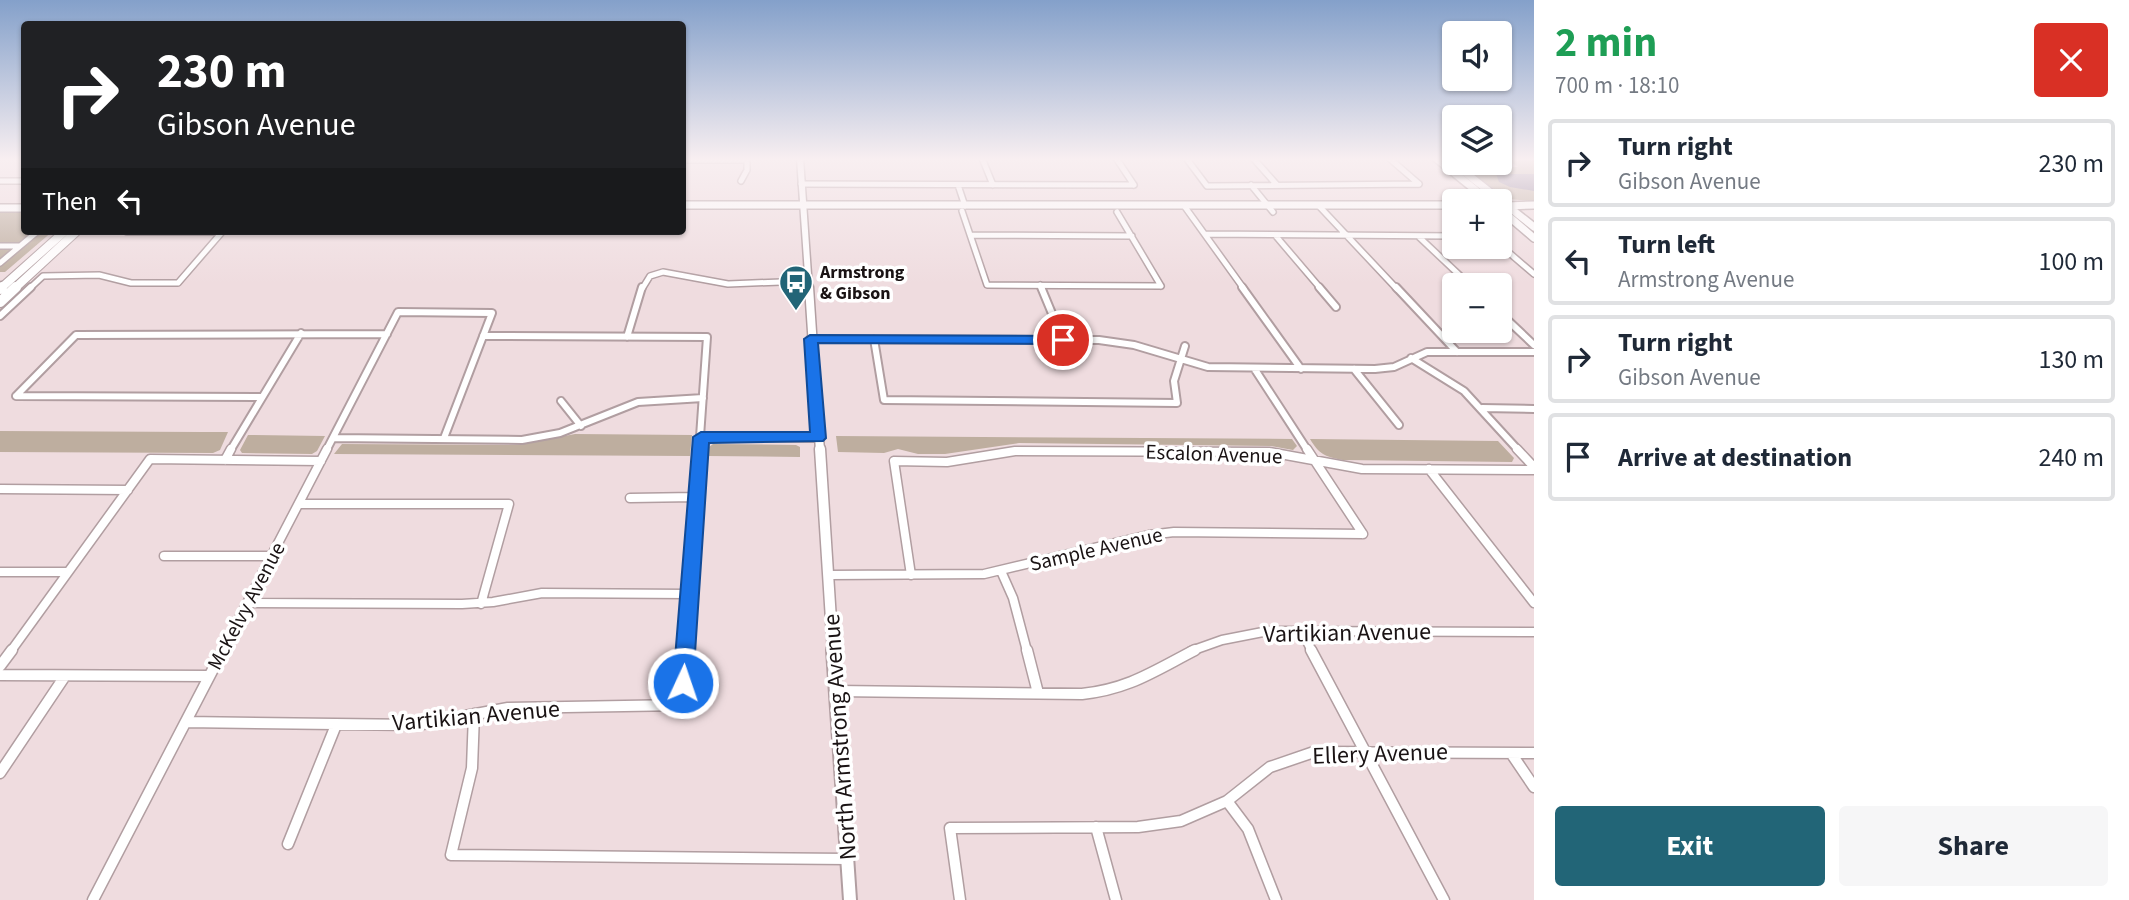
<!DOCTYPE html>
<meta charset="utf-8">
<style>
body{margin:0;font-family:"Source Sans 3",sans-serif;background:#f6f6f7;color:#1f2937;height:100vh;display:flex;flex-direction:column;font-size:26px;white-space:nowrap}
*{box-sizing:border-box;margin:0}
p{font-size:23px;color:#747a83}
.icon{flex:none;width:38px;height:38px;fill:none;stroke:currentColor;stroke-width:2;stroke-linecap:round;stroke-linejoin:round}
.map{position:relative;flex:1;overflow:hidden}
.panel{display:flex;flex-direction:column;background:#fff;width:595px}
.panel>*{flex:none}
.banner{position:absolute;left:21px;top:21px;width:665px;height:214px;border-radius:7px;box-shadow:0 2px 5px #0004;background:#202124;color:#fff;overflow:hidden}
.tools{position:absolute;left:1442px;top:21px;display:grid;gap:14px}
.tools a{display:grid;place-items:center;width:70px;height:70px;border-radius:7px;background:#fff;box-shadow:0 2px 5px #0004;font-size:35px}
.pin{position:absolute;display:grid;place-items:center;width:60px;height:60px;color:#fff;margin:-30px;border:4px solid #fff;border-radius:50%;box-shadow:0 2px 7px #0007}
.me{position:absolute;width:77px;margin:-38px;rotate:3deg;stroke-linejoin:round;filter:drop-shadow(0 0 5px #0008)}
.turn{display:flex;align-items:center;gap:24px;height:147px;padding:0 21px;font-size:32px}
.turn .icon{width:91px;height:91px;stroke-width:2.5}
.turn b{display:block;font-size:49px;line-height:60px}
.then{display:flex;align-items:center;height:66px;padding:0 21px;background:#0003;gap:14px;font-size:26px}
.round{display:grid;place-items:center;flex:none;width:74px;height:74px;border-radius:7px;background:#f6f6f7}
.overview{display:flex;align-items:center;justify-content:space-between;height:119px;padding:0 21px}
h1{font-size:42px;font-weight:700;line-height:52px;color:#1e9e55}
.action{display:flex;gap:14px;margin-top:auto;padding:14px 21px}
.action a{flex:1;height:80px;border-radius:7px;background:#226577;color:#fff;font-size:28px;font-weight:700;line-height:80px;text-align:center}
.action a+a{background:#f6f6f7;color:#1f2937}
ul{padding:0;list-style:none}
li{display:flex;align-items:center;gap:21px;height:88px;margin:0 14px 10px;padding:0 7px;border:4px solid #e0e1e3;border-radius:7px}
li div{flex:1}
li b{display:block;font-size:26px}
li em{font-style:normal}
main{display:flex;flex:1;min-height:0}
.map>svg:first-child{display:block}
.green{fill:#beae9f}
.water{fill:#8e819c}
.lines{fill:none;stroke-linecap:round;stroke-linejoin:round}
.minor-far3-casing{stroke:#b19ea1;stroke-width:8}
.minor-far2-casing{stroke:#b19ea1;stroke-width:10}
.minor-far1-casing{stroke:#b19ea1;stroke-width:11}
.minor-casing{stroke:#b19ea1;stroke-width:13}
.tertiary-far3-casing{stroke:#b19ea1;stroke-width:9}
.tertiary-far2-casing{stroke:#b19ea1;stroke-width:11}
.tertiary-far1-casing{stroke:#b19ea1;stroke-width:13}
.tertiary-casing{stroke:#b19ea1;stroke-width:16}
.secondary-casing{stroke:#b19ea1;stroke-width:10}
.primary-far1-casing{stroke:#b19ea1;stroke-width:10}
.primary-casing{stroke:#b19ea1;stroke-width:13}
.minor-far3{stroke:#fff;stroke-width:5}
.minor-far2{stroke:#fff;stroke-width:6}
.minor-far1{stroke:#fff;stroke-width:8}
.minor{stroke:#fff;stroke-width:10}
.tertiary-far3{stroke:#fff;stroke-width:6}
.tertiary-far2{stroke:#fff;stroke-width:8}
.tertiary-far1{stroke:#fff;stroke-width:10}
.tertiary{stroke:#fff;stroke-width:12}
.secondary{stroke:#fff;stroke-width:7}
.primary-far1{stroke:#fff;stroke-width:8}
.primary{stroke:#fff;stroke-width:10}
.route{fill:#1a73e8;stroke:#114b97;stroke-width:2}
.labels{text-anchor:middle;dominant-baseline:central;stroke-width:7;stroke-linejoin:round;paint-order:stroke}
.far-poi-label{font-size:18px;font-weight:bold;fill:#1a1314;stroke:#fff;text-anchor:start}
.street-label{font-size:21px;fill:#1a1314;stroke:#fff}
.near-street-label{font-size:24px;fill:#1a1314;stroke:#fff}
</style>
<main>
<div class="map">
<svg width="1534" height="900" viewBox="0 0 1534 900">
<rect width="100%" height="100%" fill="#efdcdf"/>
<!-- green -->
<path class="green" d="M1506 158H1534V201L1507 199 1465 167H1518Z
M0 213H24V231H53L5 272H0Z
M0 431 201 432H228L220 450 213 453 0 452Z
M575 434 692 435 690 456 334 454 342 444 518 445Z
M248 435 325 436 317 451 312 454 242 453 240 450Z
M836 436 1292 439 1297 446 1293 450 1271 446 1019 443 945 454H918L898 449 884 453 838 452Z
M1310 439 1498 441 1514 458 1512 462 1343 460C1325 457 1319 454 1310 439Z
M713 444 796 445 800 447V457L708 456 709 447Z"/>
<!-- water -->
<path class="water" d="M1496 174H1534V191L1510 187 1499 182Z"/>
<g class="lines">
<!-- minor-far3 casing -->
<g class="minor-far3-casing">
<path id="minor-far3" d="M982 158 993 185
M1116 158 1134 185
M1186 158 1207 186 1419 184
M1253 158 1277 185
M1389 158 1419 184
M682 160H747
M0 181H24
M741 181 747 170V158
M801 184 1134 185
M958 185 965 206
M1251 185 1273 212
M1319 206 1397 289
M1185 207 1244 289
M962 211 987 285 1161 286
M1117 212 1161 286
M127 232H222
M1205 234 1454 236
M971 235 1132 236
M1275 235 1321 289
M1418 236 1470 285
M1500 245 1534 274
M0 246H20
M0 263 38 231
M1040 285 1042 289
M29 289 43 276 99 275 131 283H178L223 231
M642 289 650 276 663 272 728 284 806 281"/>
</g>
<!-- minor-far2 casing -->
<g class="minor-far2-casing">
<path id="minor-far2" d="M1041 287 1063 340
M1242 287 1301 369
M1319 287 1336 307
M1396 287 1457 352
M1500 313 1534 345
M0 316 31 287
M483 336 707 337 699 451
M627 337 642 287
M810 339 1099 340 1134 345 1208 367 1375 369 1394 367 1427 352H1534
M874 339 884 400 1177 403 1174 381 1185 346
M1411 358 1464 391 1519 451
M1254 368 1308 451
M1354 369 1399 425
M16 396 76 335 387 334
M16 396 260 397
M561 401 581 426
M1482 408 1534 409
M701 437 818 438
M333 438 522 440 560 433 638 402 703 398
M230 451 301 333
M326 451 398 312 492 313 444 438"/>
</g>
<!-- minor-far1 casing -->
<g class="minor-far1-casing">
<path id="minor-far1" d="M1307 449 1363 534
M1517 449 1534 467
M225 460 231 449
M1429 469 1534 603
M0 489 128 490
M630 498 695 497
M299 504H509L481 604
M164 556H272
M1001 571 1013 598 1027 651
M0 572H68
M830 575 984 574 1149 535 1174 532 1363 534
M911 575 894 461 947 462 1015 451 1269 452 1362 469 1534 470
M247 603 462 604 493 602 542 593 688 594
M1301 630 1312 651
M11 651 150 459 321 461
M222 651 327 449
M686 651 699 449
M1191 651 1222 640 1268 631 1534 632"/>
</g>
<!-- minor casing -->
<g class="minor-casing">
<path id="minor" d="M1027 650 1038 693
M1311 650 1444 900
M0 666 12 650
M0 675 209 676
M836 691 1082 694C1129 689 1154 671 1195 650
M474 714 472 768 451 855 848 859
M186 722 417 725 508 708 682 705 686 650
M1511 753 1534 787
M0 773 65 676
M1227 801 1248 829 1276 900
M1096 827 1116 900
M288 844 336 725
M93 900 223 650
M960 900 950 828 1138 827 1181 821 1227 801 1270 767 1314 752 1534 753"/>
</g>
<!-- tertiary-far3 casing -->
<g class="tertiary-far3-casing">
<path id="tertiary-far3" d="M800 158 809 289"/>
</g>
<!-- tertiary-far2 casing -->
<g class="tertiary-far2-casing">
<path id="tertiary-far2" d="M809 287 820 451"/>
</g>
<!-- tertiary-far1 casing -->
<g class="tertiary-far1-casing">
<path id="tertiary-far1" d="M820 449 833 651"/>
</g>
<!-- tertiary casing -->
<g class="tertiary-casing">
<path id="tertiary" d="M833 650 850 900"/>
</g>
<!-- secondary casing -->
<g class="secondary-casing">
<path id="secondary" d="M1436 158 1489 201
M1447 158 1534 227
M682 205H1454
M1507 206 1534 205
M0 208H24
M1500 209 1534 238"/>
</g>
<!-- primary-far1 casing -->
<g class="primary-far1-casing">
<path id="primary-far1" d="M0 289 65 231
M14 289 77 231"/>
</g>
<!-- primary casing -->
<g class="primary-casing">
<path id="primary" d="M0 289 2 287
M0 302 16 287"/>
</g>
<!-- minor-far3 -->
<use href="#minor-far3" class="minor-far3"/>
<!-- minor-far2 -->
<use href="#minor-far2" class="minor-far2"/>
<!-- minor-far1 -->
<use href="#minor-far1" class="minor-far1"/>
<!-- minor -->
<use href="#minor" class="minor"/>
<!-- tertiary-far3 -->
<use href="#tertiary-far3" class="tertiary-far3"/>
<!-- tertiary-far2 -->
<use href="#tertiary-far2" class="tertiary-far2"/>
<!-- tertiary-far1 -->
<use href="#tertiary-far1" class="tertiary-far1"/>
<!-- tertiary -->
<use href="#tertiary" class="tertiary"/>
<!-- secondary -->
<use href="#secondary" class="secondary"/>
<!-- primary-far1 -->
<use href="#primary-far1" class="primary-far1"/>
<!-- primary -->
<use href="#primary" class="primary"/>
</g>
<!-- sky -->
<linearGradient id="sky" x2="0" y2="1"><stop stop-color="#84a0ca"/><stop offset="0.56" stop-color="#f8eff1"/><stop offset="1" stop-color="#f8eff1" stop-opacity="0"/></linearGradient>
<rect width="1534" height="284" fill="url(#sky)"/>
<!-- route -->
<path class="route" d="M810 335 1063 336 1070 340 1063 344 818 343 826 438 823 441 709 443 693 683 690 690 683 692 676 690 673 683 693 437 701 432H810L804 339Z"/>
<!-- icons -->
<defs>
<g id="bus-pin" transform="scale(1.75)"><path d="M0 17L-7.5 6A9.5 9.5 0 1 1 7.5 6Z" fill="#226577" stroke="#fff"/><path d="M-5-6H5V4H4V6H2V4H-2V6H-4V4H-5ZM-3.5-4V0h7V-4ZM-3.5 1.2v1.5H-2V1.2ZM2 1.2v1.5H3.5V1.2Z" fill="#fff"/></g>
</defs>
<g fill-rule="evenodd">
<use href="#bus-pin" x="796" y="282"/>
</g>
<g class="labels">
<!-- far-poi labels -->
<g class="far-poi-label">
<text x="820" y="272">Armstrong<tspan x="820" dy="21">&amp; Gibson</tspan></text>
</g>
<!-- street labels -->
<g class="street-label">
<text transform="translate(1214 454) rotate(2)">Escalon Avenue</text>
<text transform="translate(1096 549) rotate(-13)">Sample Avenue</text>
<text transform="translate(246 606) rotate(-62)">McKelvy Avenue</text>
</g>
<!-- near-street labels -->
<g class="near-street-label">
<text transform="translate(1347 633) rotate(-1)">Vartikian Avenue</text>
<text transform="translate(476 716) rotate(-5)">Vartikian Avenue</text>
<text transform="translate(840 737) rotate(-94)">North Armstrong Avenue</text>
<text transform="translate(1380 754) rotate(-2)">Ellery Avenue</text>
</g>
</g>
</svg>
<div class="tools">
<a><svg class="icon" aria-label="sound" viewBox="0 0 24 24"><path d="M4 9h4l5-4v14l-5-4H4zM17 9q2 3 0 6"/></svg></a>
<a><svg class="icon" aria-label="layers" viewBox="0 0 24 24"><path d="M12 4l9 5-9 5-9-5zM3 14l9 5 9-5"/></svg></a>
<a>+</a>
<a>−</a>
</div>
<div class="pin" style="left:1063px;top:340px;background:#d93025"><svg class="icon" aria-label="arrive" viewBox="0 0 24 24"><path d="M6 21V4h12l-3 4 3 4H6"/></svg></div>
<svg class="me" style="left:683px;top:683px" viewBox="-20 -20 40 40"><circle r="17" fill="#1a73e8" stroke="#fff" stroke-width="3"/><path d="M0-11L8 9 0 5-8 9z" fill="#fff"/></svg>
<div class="banner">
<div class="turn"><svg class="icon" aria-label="right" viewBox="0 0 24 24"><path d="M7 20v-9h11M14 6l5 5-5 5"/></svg><div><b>230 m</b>Gibson Avenue</div></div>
<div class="then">Then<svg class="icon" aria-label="left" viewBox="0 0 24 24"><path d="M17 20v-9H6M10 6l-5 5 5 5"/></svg></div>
</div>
</div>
<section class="panel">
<div class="overview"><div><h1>2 min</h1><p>700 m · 18:10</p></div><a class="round" style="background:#d93025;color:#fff"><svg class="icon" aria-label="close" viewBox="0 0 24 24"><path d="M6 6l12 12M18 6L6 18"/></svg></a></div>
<ul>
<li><svg class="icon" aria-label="right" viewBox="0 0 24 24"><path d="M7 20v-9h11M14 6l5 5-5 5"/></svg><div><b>Turn right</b><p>Gibson Avenue</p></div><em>230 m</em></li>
<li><svg class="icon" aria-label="left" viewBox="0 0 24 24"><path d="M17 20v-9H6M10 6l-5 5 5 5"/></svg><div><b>Turn left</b><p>Armstrong Avenue</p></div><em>100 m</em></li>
<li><svg class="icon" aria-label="right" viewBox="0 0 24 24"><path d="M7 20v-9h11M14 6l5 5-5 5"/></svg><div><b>Turn right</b><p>Gibson Avenue</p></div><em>130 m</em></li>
<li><svg class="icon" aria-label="arrive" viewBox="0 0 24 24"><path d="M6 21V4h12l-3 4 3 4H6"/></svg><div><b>Arrive at destination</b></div><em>240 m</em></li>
</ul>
<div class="action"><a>Exit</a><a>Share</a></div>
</section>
</main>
